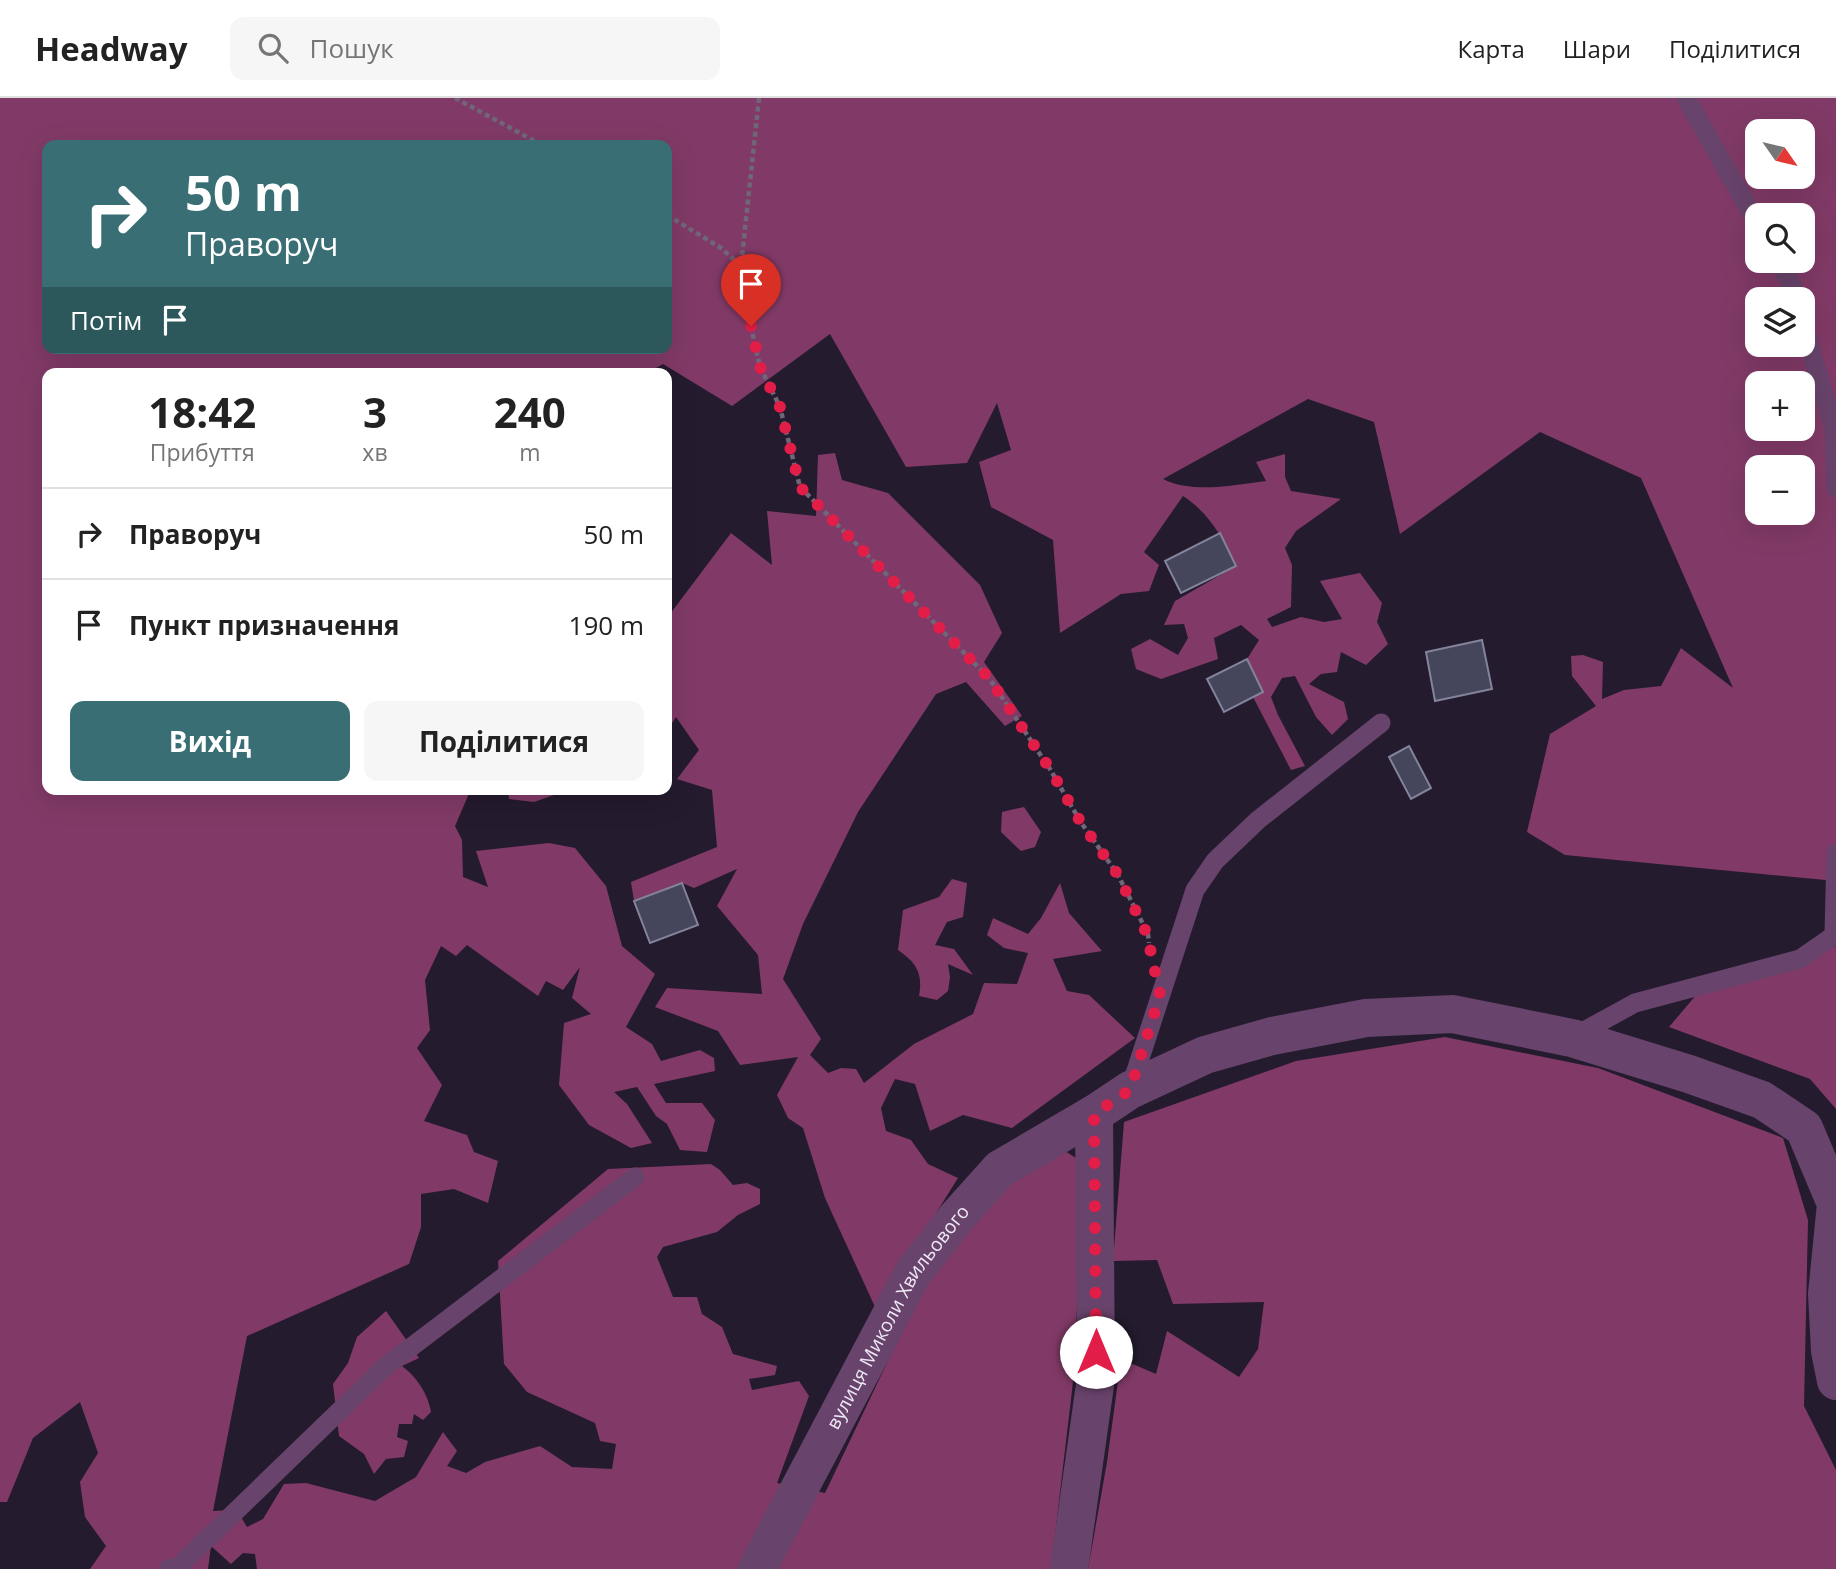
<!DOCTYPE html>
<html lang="uk">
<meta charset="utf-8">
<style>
body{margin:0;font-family:"Open Sans",sans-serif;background:#f6f6f6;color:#222;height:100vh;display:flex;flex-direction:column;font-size:26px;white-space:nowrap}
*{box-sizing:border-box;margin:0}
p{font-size:23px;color:#767676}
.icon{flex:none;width:38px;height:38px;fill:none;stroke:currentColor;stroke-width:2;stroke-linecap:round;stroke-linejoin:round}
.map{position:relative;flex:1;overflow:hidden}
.side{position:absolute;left:42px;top:270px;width:630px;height:427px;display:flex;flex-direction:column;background:#fff;border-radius:14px;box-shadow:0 7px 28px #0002}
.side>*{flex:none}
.banner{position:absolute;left:42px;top:42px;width:630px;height:214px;border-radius:14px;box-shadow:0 7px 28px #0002;background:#386e74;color:#fff;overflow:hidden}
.needle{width:46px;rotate:124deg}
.controls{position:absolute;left:1745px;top:21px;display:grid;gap:14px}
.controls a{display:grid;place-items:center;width:70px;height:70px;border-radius:14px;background:#fff;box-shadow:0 7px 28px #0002;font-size:35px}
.pin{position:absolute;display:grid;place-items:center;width:60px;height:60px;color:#fff;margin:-72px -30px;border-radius:50% 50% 50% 0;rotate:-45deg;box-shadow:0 0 7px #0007}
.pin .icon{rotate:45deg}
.me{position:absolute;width:77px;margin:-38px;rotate:0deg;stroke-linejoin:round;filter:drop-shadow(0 0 5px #0008)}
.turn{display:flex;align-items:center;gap:24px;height:147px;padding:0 28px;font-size:32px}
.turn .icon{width:91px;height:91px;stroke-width:2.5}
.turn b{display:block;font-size:49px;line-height:60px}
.then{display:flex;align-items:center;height:66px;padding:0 28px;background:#0003;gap:14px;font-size:26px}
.eta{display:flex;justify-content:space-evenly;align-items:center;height:119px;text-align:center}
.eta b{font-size:42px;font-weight:700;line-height:49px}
.action{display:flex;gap:14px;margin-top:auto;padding:14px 28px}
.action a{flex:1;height:80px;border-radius:14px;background:#386e74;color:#fff;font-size:28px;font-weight:700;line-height:80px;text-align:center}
.action a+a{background:#f6f6f6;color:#222}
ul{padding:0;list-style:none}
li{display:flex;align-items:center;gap:21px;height:91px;padding:0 28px;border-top:2px solid #e0e0e0}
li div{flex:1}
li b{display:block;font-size:26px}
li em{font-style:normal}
header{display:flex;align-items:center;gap:42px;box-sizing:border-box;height:98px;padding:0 35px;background:#fff;border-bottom:2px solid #e0e0e0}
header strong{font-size:33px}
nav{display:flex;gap:38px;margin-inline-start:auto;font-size:24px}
.search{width:490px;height:63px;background:#f6f6f6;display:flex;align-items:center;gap:18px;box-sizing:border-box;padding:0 24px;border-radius:14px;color:#767676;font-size:26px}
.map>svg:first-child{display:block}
.forest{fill:#813a67;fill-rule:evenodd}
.building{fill:#45455b;stroke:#83839c;stroke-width:2}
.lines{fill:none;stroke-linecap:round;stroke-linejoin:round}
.path{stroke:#6f6778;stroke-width:4.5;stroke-dasharray:5 3.5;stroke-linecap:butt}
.service{stroke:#68436b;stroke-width:19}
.minor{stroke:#68436b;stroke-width:38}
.route{stroke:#e11d48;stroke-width:12;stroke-dasharray:0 21.6}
.labels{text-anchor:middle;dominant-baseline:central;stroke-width:7;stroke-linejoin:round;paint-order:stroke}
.street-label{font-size:19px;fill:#eee8f6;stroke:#1b1225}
</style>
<header>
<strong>Headway</strong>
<div class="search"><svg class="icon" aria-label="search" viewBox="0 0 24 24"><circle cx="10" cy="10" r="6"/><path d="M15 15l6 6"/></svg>Пошук</div>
<nav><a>Карта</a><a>Шари</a><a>Поділитися</a></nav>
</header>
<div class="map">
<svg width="1836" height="1471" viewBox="0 0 1836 1471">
<rect width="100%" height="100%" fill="#241b2e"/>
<!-- forest -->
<path class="forest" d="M0 0H1836V783L1565 757 1527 734 1550 636 1596 608 1572 578 1571 558 1583 557 1603 564 1602 601 1624 592 1661 588 1681 550 1733 590 1641 380 1540 334 1400 436 1374 324 1308 301 1163 381C1193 396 1233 387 1266 383L1256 364 1285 356V379L1291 393 1341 401 1296 433 1285 450 1292 467 1291 509 1267 521 1272 529 1301 519 1324 524 1342 521 1320 483 1360 475 1382 505 1377 524 1388 546 1366 567 1341 554 1337 574 1321 576 1309 586 1344 604 1348 621 1332 637 1316 619 1295 578 1282 580 1271 599 1278 617 1305 668 1291 672 1253 599 1263 594 1247 561 1259 542 1241 527 1214 540 1218 561 1161 581 1136 571 1131 551 1150 541 1178 557 1188 540 1184 526 1164 527 1175 503 1236 468C1222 439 1210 416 1183 398L1144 454 1159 467 1149 493 1121 496 1060 535 1053 442 991 409 979 364 1011 352 997 305 967 365 906 369 830 236 732 308 663 266 647 275H47V691H471L455 728 462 742 463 779 488 789 476 753 549 745 575 750 606 788 622 848 655 876 626 929 652 946 661 963 700 952 714 960 715 973 654 986 666 1005H702L715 1022 707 1054 680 1052 667 1026 656 1018 637 989 614 994 627 1006 652 1045 631 1050 589 1027 559 987 564 925 591 916 572 900 580 869 563 892 546 883 538 898 467 847 456 858 441 848 425 882 430 932 417 950 442 987 424 1023 467 1037 474 1054 498 1063 488 1105 454 1091 421 1096V1129L409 1166 247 1238 213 1413 237 1412 247 1429 263 1421 284 1386 306 1385 375 1403 416 1379 443 1334 457 1353 447 1368 466 1375 485 1364 540 1348 572 1369 612 1371 616 1346 600 1343 595 1325 527 1294 504 1266 498 1163 608 1071 711 1066 720 1072 733 1087 747 1085 760 1091V1106L738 1117 717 1134 663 1149 657 1159 673 1199H697L702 1216 722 1229 733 1256 777 1268 775 1277 749 1281 752 1292 799 1283 809 1298 777 1385 825 1395 937 1160 1012 1079 1060 1050 1081 1063 1083 1090 1073 1284 1051 1471H257L255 1456 243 1455 231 1466 211 1448 208 1471H90L106 1448 85 1419 80 1384 98 1355 80 1304 33 1340 7 1404H0ZM1757 33H1802V79H1757ZM47 47H667V250H47ZM1757 117H1802V163H1757ZM1757 201H1802V247H1757ZM1757 285H1802V331H1757ZM1757 369H1802V415H1757Z
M835 355 842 382 888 395 980 487 1002 535 984 564 1022 618 1005 628 966 584 936 596 858 714 803 826 783 881 821 941 810 957 828 975 841 970 856 971 864 985 914 946 973 916 984 885 1017 886 1028 855 1004 850 987 837 993 820 1028 836 1041 820 1060 785 1069 815 1102 853 1053 861 1067 893 1089 897 1135 940 1012 1030 963 1017 930 1033 915 986 895 981 881 1010 886 1033 911 1042 928 1066 958 1080 876 1211 825 1100 803 1030 788 1020 777 997 798 959 740 967 718 933 655 909 667 890 762 896 758 857 717 808 737 771 694 790 682 785 634 803 631 784 717 749 712 692 677 681 699 652 676 619 667 633V520L731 435 772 467 767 413 816 418 818 357Z
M508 691H571L534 704 509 701Z
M1024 709 1041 734 1035 749 1021 753 1001 734 1002 714Z
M952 781 967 785 963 819 947 824 935 847 954 851 973 877 948 866 950 879 948 893 937 902 919 898C923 876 917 865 898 852L903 812 939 799Z
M1836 848V1011L1810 981 1669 929 1697 896Z
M1445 939 1598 970 1783 1040 1808 1122 1804 1308 1836 1372V1471H1088L1107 1364 1121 1261 1156 1276 1167 1233 1239 1279 1258 1251 1264 1204 1173 1206 1157 1162 1113 1163 1124 1024 1296 963Z
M386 1213 419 1260 402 1268C417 1279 428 1296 431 1314L423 1322 414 1316 412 1326H399L397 1339 408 1343 404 1359 386 1361 374 1376 364 1356 339 1338 333 1286 348 1265 357 1239Z"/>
<!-- building -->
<path class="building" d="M1220 435 1236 468 1181 495 1165 463Z
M1482 542 1492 591 1435 603 1426 554Z
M1247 561 1263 594 1224 614 1207 581Z
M1409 648 1431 690 1411 701 1389 659Z
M682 785 698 827 650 845 634 803Z"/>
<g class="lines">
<!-- path -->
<path class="path" d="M455 0 542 47
M759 0 741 168 746 207 760 269 780 309 800 389 989 580 1050 671 1080 723 1118 777 1148 836 1149 845
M667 117 721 150 740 167"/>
<!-- service -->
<path class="service" d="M1686 0 1757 125
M1778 163 1793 189 1797 201
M1802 221 1834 331 1836 390
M1834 836 1836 755
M1573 939 1635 905 1800 861 1836 836
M1130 991 1195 792 1215 763 1258 722 1381 625
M168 1471 178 1469 385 1269 635 1079"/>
<!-- minor -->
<g class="minor">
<path id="s1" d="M757 1471 913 1175 956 1120 1000 1071 1094 1016 1130 992 1205 957 1272 938 1366 920 1453 916 1572 940 1689 976 1762 1002 1804 1030 1836 1106 1827 1196 1830 1253 1836 1283"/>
<path d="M1069 1471 1096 1280 1094 1016"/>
</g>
</g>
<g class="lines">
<!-- route -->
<path class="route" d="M751 228 760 269 780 309 800 389 989 580 1050 671 1080 723 1118 777 1147 836 1160 897 1130 992 1094 1016 1096 1254"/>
</g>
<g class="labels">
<!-- street labels -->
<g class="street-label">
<text stroke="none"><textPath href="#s1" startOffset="289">вулиця Миколи Хвильового</textPath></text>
</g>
</g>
</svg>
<div class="controls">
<a><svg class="needle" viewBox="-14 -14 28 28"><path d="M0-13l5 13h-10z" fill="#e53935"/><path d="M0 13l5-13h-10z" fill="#767676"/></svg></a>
<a><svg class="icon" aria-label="search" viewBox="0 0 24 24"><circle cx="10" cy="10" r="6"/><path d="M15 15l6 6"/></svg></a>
<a><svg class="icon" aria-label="layers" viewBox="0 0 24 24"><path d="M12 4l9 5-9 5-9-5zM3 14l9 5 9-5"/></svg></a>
<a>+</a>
<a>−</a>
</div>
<div class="pin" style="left:751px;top:228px;background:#d93025"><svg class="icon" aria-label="arrive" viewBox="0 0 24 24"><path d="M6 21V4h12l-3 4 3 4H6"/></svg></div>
<svg class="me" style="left:1096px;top:1254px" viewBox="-20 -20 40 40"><circle r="19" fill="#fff"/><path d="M0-13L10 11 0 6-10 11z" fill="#e11d48"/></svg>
<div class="banner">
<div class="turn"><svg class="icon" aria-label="right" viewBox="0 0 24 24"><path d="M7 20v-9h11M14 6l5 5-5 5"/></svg><div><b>50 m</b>Праворуч</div></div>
<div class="then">Потім<svg class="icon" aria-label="arrive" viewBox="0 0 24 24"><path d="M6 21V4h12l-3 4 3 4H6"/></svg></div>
</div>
<section class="side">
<div class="eta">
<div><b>18:42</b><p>Прибуття</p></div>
<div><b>3</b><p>хв</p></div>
<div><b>240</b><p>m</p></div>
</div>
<ul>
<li><svg class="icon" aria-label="right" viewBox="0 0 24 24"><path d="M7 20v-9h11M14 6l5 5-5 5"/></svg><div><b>Праворуч</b></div><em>50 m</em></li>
<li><svg class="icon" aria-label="arrive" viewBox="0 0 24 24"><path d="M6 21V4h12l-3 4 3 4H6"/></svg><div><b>Пункт призначення</b></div><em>190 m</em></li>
</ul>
<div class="action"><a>Вихід</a><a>Поділитися</a></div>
</section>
</div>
